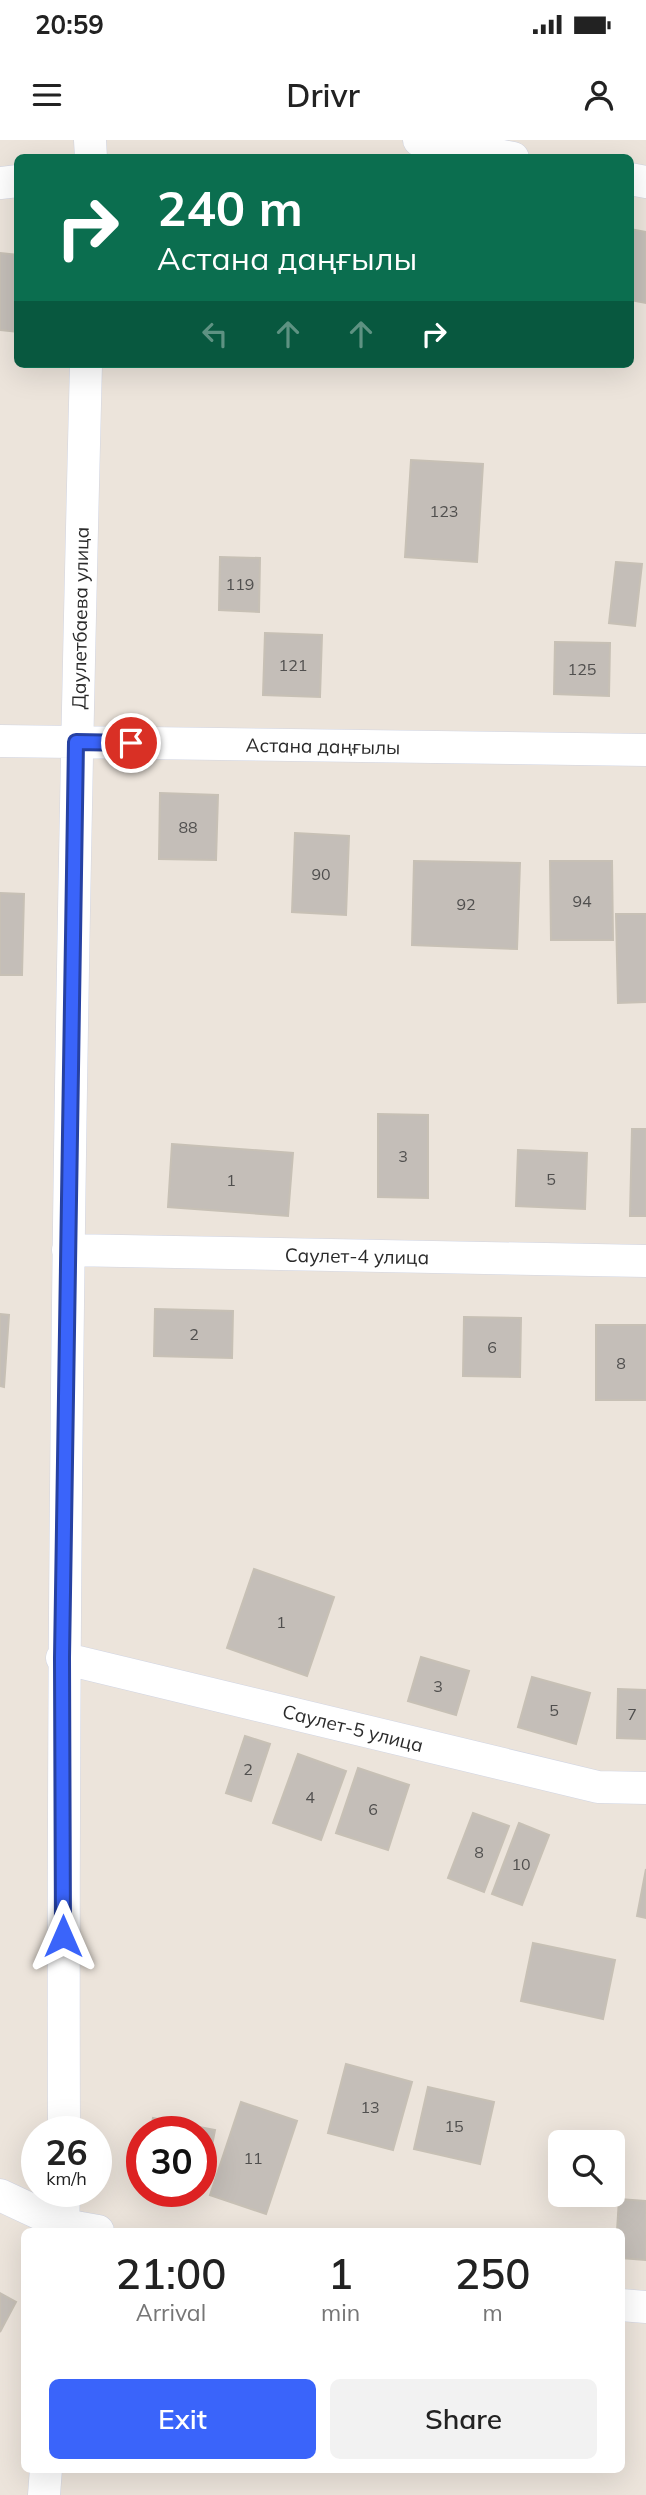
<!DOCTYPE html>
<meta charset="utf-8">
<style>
body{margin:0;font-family:Mulish,sans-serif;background:#f2f2f2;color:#222;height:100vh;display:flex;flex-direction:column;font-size:26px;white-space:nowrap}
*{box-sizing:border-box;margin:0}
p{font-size:23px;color:#767676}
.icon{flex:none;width:38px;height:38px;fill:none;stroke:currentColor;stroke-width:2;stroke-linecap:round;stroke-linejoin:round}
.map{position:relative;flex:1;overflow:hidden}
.drawer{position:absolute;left:21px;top:2088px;width:604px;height:245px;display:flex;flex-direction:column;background:#fff;border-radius:10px;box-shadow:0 7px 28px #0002}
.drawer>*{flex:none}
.guide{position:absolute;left:14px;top:14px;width:620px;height:214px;border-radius:10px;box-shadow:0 7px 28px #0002;background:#0b6e4f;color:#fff;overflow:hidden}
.tools{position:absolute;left:548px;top:1990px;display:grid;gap:14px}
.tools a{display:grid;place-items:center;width:77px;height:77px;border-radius:10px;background:#fff;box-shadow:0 7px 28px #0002;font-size:35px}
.speed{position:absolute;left:21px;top:1976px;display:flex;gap:14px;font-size:35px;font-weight:700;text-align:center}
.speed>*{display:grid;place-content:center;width:91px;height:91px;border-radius:50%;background:#fff;box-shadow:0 7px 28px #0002;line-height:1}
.speed small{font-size:18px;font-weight:400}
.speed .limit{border:10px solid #d22;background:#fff;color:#111}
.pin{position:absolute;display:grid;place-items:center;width:60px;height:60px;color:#fff;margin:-30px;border:4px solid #fff;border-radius:50%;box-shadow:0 2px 7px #0007}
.me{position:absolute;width:77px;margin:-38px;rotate:0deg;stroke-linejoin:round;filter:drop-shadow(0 0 5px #0008)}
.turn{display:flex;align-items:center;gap:24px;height:147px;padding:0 28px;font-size:32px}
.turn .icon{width:91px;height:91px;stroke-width:2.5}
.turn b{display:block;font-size:49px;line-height:60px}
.lanes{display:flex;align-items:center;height:66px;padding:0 28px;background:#0003;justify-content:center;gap:35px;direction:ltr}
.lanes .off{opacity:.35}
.eta{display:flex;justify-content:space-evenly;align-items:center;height:119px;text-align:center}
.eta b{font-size:42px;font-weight:600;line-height:49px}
.cta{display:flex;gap:14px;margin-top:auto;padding:14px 28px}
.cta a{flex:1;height:80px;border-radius:10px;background:#3a64fa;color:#fff;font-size:28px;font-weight:600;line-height:80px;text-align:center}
.cta a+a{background:#f2f2f2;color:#222}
.status{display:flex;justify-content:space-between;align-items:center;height:49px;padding:0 35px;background:#fff;direction:ltr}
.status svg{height:19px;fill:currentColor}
header{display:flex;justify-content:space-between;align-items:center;height:91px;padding:0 28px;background:#fff;font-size:32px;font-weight:600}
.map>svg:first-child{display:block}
.building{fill:#c4beb8;stroke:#c7c0b5;stroke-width:2}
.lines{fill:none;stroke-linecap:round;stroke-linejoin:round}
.street-casing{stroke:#d1d5e3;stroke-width:33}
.street{stroke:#fff;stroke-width:32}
.route-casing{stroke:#2641a2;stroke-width:18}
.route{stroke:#3a64fa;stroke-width:12}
.labels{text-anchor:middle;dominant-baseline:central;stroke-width:7;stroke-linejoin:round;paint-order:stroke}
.number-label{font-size:16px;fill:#504f4e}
.street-label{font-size:19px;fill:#2a2a2a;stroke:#fff}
</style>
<div class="status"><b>20:59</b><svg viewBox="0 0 49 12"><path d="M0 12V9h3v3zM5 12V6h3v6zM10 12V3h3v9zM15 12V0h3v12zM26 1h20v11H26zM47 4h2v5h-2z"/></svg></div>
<header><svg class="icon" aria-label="menu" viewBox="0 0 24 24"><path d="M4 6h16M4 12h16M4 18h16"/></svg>Drivr<svg class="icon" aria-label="person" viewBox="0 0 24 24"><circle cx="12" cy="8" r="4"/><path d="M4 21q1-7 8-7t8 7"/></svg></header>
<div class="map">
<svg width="646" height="2355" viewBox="0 0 646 2355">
<rect width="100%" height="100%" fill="#ece4db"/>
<!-- building -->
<path class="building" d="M630 89 646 92V163L630 160Z
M0 113 18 115V192L0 190Z
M411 320 483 324 477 422 405 417Z
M220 417 260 418 259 472 219 470Z
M616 422 642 424 635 486 609 483Z
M265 493 322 495 320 557 263 555Z
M555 502 610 503 609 556 554 554Z
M160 653 218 655 216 720 159 719Z
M295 693 349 696 346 775 292 772Z
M414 721 520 723 517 809 412 805Z
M550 721H612L613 800H551Z
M0 753 24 754 22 835H0Z
M616 774H646V862L618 863Z
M378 974 428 975V1058L378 1057Z
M632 989H646V1076H630Z
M172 1004 293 1013 288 1076 168 1067Z
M518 1010 587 1013 585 1069 516 1066Z
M155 1169 233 1171 232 1218 154 1216Z
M0 1174 9 1175 4 1247 0 1246Z
M464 1177 521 1178 520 1237 463 1236Z
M596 1185H646V1260H596Z
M254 1429 334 1457 307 1536 227 1508Z
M421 1517 469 1531 456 1575 408 1561Z
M532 1537 590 1553 576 1604 518 1587Z
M618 1549 646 1550V1599L617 1598Z
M245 1596 270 1604 251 1661 226 1653Z
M298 1614 346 1631 321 1700 273 1683Z
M358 1628 409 1645 388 1710 336 1693Z
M473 1673 509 1686 484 1752 448 1738Z
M519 1683 549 1695 522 1765 492 1754Z
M646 1729V1778L637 1776Z
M533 1803 615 1820 603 1879 521 1861Z
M346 1924 412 1942 393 2010 328 1993Z
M428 1947 494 1962 480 2024 414 2009Z
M241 1962 297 1981 266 2074 210 2055Z
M153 1978 215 1990 203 2052 197 2051H201V1992H150Z
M619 2059 646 2061V2120L621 2118V2091H617Z
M0 2153 16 2162 0 2192Z"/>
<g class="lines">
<!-- street casing -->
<g class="street-casing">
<path id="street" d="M90 0 91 18
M419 0 513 18
M630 39 646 42
M0 43 18 41
M0 601 646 610
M68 1110 646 1121
M62 1518 598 1647 646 1648
M64 1992C62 1402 71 813 86 224
M0 2055 64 2085 98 2091
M63 2091 64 2051
M621 2165 646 2167
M44 2355 46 2329"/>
</g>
<!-- street -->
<use href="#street" class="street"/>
</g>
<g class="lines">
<!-- route casing -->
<g class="route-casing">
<path id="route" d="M63 1796 62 1518 76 602 131 603"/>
</g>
<!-- route -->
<use href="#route" class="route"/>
</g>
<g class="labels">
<!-- number labels -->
<g class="number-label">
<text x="444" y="371">123</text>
<text x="240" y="444">119</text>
<text x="293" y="525">121</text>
<text x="582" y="529">125</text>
<text x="188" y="687">88</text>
<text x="321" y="734">90</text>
<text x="582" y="761">94</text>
<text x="466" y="764">92</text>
<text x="403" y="1016">3</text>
<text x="551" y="1039">5</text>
<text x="231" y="1040">1</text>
<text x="194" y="1194">2</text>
<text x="492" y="1207">6</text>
<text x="621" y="1223">8</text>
<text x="281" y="1482">1</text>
<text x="438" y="1546">3</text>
<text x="554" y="1570">5</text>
<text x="632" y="1574">7</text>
<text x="248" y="1629">2</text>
<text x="310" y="1657">4</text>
<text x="373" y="1669">6</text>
<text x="479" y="1712">8</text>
<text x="521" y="1724">10</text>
<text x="370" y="1967">13</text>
<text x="454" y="1986">15</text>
<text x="253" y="2018">11</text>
</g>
<!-- street labels -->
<g class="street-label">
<text transform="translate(80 478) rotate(-89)">Даулетбаева улица</text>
<text transform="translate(323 606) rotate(1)">Астана даңғылы</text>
<text transform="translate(357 1116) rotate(1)">Саулет-4 улица</text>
<text transform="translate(353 1588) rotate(14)">Саулет-5 улица</text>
</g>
</g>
</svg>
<div class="tools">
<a><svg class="icon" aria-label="search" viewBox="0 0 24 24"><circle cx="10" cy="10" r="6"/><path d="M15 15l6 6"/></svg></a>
</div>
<div class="speed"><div>26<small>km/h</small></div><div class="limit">30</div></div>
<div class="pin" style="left:131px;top:603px;background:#d93025"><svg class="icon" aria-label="arrive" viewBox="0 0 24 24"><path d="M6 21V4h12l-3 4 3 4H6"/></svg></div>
<svg class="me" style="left:63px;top:1796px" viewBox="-20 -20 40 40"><path d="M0-17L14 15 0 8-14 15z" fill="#3a64fa" stroke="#fff" stroke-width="4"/></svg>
<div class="guide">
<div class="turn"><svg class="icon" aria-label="right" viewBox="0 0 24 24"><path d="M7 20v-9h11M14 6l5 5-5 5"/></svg><div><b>240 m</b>Астана даңғылы</div></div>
<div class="lanes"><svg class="icon off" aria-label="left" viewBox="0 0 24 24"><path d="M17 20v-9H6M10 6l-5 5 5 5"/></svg><svg class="icon off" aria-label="ahead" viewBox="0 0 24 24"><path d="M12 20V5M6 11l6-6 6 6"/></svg><svg class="icon off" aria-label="ahead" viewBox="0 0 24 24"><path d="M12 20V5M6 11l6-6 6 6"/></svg><svg class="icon" aria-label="right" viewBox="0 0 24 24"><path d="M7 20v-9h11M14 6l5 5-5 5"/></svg></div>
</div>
<section class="drawer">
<div class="eta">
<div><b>21:00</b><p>Arrival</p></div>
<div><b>1</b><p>min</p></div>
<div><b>250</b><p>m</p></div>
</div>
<div class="cta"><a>Exit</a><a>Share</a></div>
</section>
</div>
